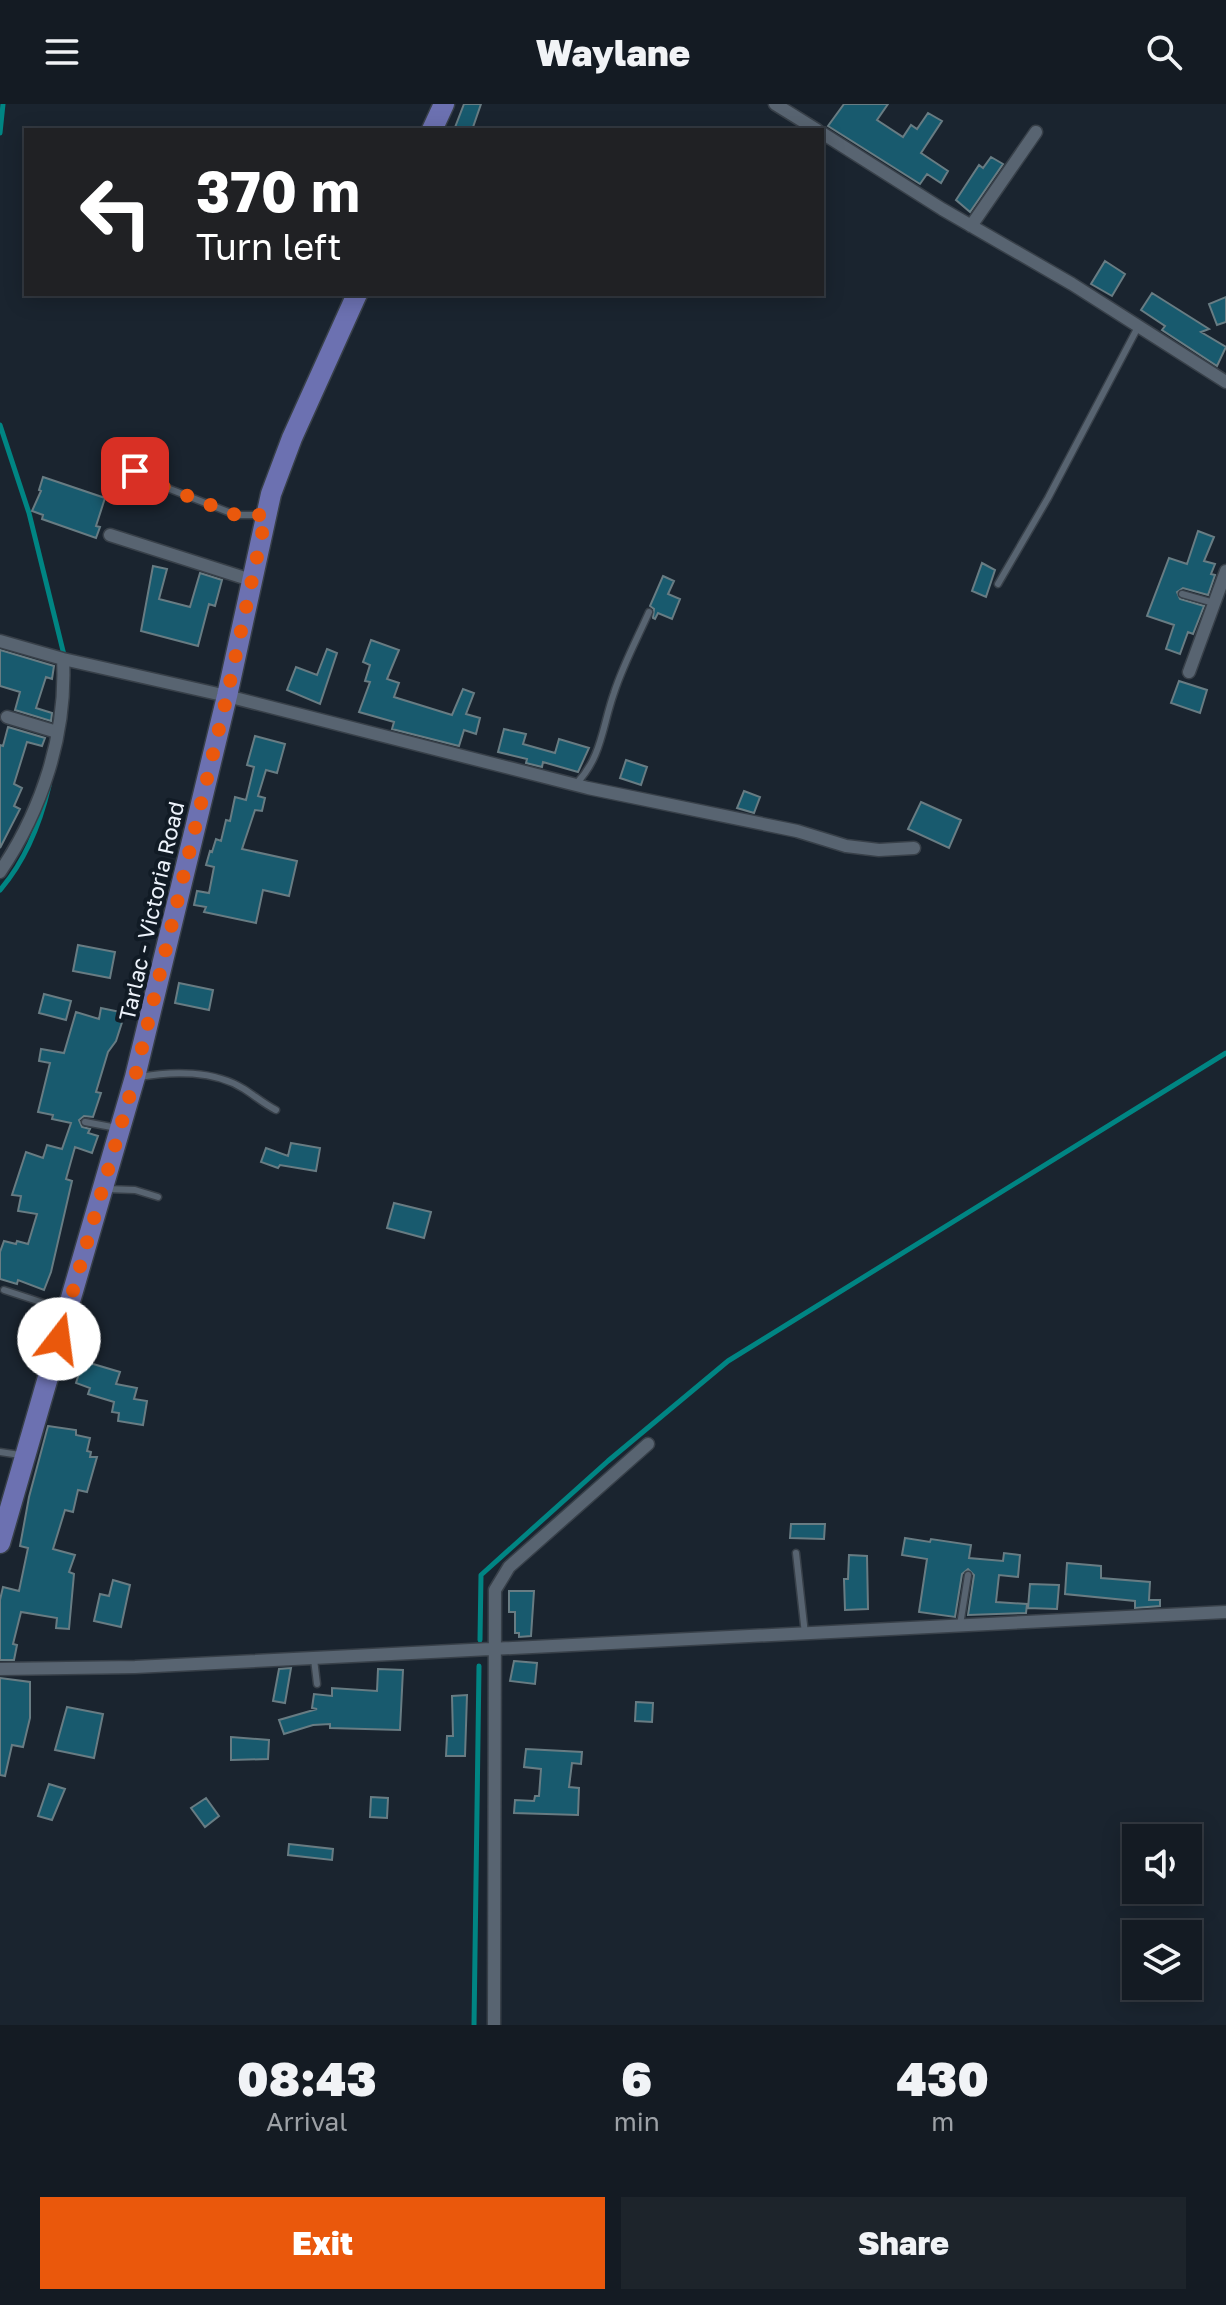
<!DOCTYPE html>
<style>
body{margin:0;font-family:"Golos Text",sans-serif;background:#1d242b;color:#f1f3f6;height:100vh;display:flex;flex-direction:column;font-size:30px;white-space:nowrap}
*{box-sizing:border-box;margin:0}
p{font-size:26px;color:#9da1a6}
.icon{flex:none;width:44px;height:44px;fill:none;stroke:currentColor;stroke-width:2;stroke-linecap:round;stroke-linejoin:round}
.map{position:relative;height:1921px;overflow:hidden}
.details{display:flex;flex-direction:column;background:#141b23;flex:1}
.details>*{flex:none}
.top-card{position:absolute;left:24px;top:24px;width:800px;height:168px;border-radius:0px;box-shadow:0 4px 20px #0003,0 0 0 2px #333941;background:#202124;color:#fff;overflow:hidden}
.tools{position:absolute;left:1122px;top:1720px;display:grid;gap:16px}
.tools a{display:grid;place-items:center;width:80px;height:80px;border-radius:0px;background:#141b23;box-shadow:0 4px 20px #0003,0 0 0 2px #333941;font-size:40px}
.pin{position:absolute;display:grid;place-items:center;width:68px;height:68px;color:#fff;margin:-34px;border-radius:16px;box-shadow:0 4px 12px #0006}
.me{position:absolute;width:88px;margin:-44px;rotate:15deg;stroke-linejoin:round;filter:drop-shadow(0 0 6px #0008)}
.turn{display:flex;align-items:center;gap:28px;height:168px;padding:0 40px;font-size:36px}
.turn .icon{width:104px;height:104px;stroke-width:2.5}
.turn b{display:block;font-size:56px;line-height:68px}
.eta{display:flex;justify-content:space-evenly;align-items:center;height:136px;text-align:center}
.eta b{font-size:48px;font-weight:800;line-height:56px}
.primary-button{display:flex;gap:16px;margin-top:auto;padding:16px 40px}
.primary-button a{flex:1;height:92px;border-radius:0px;background:#ea580c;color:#fff;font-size:32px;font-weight:800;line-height:92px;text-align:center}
.primary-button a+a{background:#1d242b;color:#f1f3f6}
header{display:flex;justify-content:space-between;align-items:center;height:104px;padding:0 40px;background:#141b23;font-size:36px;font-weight:800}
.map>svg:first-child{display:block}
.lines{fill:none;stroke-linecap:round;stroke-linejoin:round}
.stream{stroke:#008583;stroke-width:5}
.building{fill:#185a6e;stroke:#687c83;stroke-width:2}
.lane-casing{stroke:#384049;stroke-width:9}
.street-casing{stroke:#384049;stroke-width:15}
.primary-casing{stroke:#384049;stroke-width:23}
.lane{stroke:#586471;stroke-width:6}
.street{stroke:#586471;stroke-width:12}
.primary{stroke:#6c71b1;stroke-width:20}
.route{stroke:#ea580c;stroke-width:14;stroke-dasharray:0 25.2}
.labels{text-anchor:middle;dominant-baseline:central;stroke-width:8;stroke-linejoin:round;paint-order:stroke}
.street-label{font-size:22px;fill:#edf3fb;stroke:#111b25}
</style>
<header><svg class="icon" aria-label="menu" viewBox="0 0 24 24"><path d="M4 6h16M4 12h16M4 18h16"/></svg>Waylane<svg class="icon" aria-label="search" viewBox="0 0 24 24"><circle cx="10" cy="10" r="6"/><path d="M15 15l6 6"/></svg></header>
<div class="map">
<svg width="1226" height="1921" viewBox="0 0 1226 1921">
<rect width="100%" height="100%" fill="#1a242f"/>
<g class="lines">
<!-- stream -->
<path class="stream" d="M0 29 3 0
M0 321 29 409 65 555
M0 786C26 756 40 720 49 682
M480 1536 481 1471 608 1357 728 1257 1226 949
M474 1921 479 1562"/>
</g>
<!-- building -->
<path class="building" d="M464 0H481L472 26H454Z
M844 0H888L877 16 903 33 911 21 917 25 928 9 942 17 921 49 948 67 941 79 927 70 920 80 828 22Z
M991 53 1003 60 970 108 956 96 979 61 983 64Z
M1105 157 1125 170 1112 192 1091 180Z
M1152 189 1209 225 1201 228 1226 243 1217 262 1162 226 1165 222 1141 206Z
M1226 193V218L1217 221 1209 200Z
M140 338 154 347 144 366 124 359Z
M43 373 105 394 96 422 100 423 96 434 42 415 43 411 32 407 41 387 39 386Z
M1198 427 1214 433 1204 457 1215 460 1211 470 1215 471 1208 491 1183 484 1177 488 1180 495 1204 502 1193 530 1188 528 1180 550 1166 545 1174 521 1147 512 1169 454 1187 460Z
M982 459 995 466 986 493 972 487Z
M153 462 167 465 159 495 190 503 200 469 222 476 215 502 209 500 198 542 141 527Z
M663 472 674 477 668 490 680 495 672 515 658 509 655 515 653 514 654 505 650 502Z
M371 536 399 546 387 575 399 579 394 593 452 611 463 585 474 589 466 610 480 614 476 630 464 626 459 642 392 625 394 618 359 608 370 578 365 577 370 561 363 558Z
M327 545 337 549 320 600 287 586 296 563 317 571Z
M0 546 54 562 52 575 46 573 36 604 52 609 51 617 15 606 20 588 0 582Z
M1179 577 1207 586 1200 609 1171 599Z
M8 623 45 634 42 642 27 638 14 680 22 684 14 702 20 705 0 744V641L3 642Z
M504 625 526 630 523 640 555 649 559 635 589 644 578 668 543 658 542 663 526 659 527 655 498 648Z
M255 632 285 640 277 669 266 666 258 692 265 694 262 707 255 706 242 745 297 757 289 792 263 786 256 819 204 808 206 803 194 801 197 787 209 789 214 763 206 761 210 747 212 748 216 735 221 737 226 716 230 717 235 693 246 696 254 663 247 661Z
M626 656 647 663 641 681 620 674Z
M744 687 760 693 754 709 737 704Z
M921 698 961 716 949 744 908 725Z
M78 841 115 848 110 874 73 867Z
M179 879 213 886 209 906 175 899Z
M44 890 71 897 66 916 39 909Z
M101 904 125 909 116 937 108 948 96 988 101 989 93 1013 84 1012 79 1016 82 1023 90 1025 88 1029 98 1032 92 1049 75 1043 66 1075 72 1077 51 1168 44 1186 18 1176 17 1180 0 1175V1148L4 1137 16 1140 17 1137 28 1140 37 1110 18 1107 21 1092 12 1091 26 1048 43 1054 47 1041 62 1045 71 1019 52 1015 53 1011 38 1008 50 959 39 957 41 945 64 949 76 908 99 915Z
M291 1039 320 1044 316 1067 280 1061 278 1064 261 1058 266 1044 288 1052Z
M394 1099 431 1108 424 1134 387 1124Z
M83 1257 120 1268 116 1280 137 1284 134 1295 147 1297 143 1321 118 1317 119 1309 112 1308 114 1298 88 1290 90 1284 76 1279Z
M48 1322 76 1326V1331L90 1334 87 1347 91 1348 90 1353H97L87 1388 78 1386 73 1408 65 1406 53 1445 75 1451 69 1468 74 1470 69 1525 56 1524 57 1514 21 1508 13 1540 17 1541 14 1556H0V1496L3 1483 19 1487 28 1444 20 1442 29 1393Z
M791 1420H825L824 1435 790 1434Z
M905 1434 930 1438 931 1435 971 1441 969 1454 1003 1457 1004 1449 1020 1451 1018 1473 999 1471 996 1498 1027 1500 1026 1509 968 1511 974 1471 968 1465 962 1470 955 1513 919 1508 927 1455 902 1451Z
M849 1451 867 1452 868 1505 845 1506 844 1475H848Z
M1067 1459 1101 1462V1474L1150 1478 1149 1496H1160V1502L1135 1504V1497L1065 1490Z
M113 1476 130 1481 121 1523 94 1517 100 1490 109 1492Z
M1030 1480 1059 1481 1057 1505 1028 1504Z
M509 1487H534L531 1532 519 1533V1529H515V1508H509Z
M514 1557 537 1559 535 1580 510 1577Z
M291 1564 285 1599 273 1597 279 1565Z
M378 1565 403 1566 400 1626 330 1624V1620L313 1621 284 1630 279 1616 317 1605 312 1604 314 1590 332 1592V1584L377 1587Z
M0 1574 30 1578V1614L23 1643 12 1641 5 1672 0 1671Z
M467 1591 465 1652H446L447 1632H453L452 1592Z
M636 1598 653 1599 652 1618 635 1617Z
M67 1603 103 1610 94 1654 55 1646Z
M231 1633 269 1636 268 1655 231 1656Z
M526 1645 582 1648 581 1660 572 1659 569 1683 579 1684 578 1711 514 1709 515 1696 534 1697 535 1692H539L541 1665 524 1663Z
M49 1680 65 1685 52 1716 38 1712Z
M371 1693 388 1694 387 1714 370 1713Z
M206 1694 219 1712 205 1723 191 1704Z
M289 1740 333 1745 332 1756 288 1751Z"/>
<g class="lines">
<!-- lane casing -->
<g class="lane-casing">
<path id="lane" d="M135 367 152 378 236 411H262
M998 480 1048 394 1138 223
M1182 490 1214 499
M576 680C602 653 602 623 614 589 623 561 637 535 649 508
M139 973C172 967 214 966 244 985 255 992 264 1000 276 1006
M85 1018 117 1024
M106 1085 135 1086 158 1093
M4 1186 65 1206
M0 1348 20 1351
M796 1449 805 1530
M960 1521 968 1471
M314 1555 317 1580"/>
</g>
<!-- street casing -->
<g class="street-casing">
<path id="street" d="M775 0 817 26
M822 29 942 105 1072 180 1226 278
M971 122 1036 28
M110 431 251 476
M0 537 63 555 227 592 588 684 797 727 846 742 879 746 914 744
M1189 568 1226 467
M7 613 57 628
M0 768C42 706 67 630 63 555
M0 1565 135 1563 1226 1508
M494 1921 495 1486 509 1463 648 1340"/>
</g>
<!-- primary casing -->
<g class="primary-casing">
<path id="primary" d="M432 26 444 0
M0 1439 135 973 227 592 271 390 292 334 357 190"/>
</g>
<!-- lane -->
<use href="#lane" class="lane"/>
<!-- street -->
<use href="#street" class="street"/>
<!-- primary -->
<use href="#primary" class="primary"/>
</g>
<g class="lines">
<!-- route -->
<path class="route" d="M59 1235 135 973 227 592 266 411H236L152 378 135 367"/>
</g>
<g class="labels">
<!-- street labels -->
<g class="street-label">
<text transform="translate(151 807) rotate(-77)">Tarlac - Victoria Road</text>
</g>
</g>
</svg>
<div class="tools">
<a><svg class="icon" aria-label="sound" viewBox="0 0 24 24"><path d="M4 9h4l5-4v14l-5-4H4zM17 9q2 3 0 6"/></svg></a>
<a><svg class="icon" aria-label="layers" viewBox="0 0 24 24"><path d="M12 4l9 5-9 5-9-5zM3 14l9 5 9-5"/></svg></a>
</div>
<div class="pin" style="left:135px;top:367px;background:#d93025"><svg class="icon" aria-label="arrive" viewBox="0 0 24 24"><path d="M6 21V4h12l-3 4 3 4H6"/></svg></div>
<svg class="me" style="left:59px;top:1235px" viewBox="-20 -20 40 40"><circle r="19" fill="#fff"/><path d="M0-13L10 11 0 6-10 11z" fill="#ea580c"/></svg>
<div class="top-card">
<div class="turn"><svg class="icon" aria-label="left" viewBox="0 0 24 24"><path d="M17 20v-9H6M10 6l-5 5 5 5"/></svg><div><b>370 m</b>Turn left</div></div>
</div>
</div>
<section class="details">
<div class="eta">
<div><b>08:43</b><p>Arrival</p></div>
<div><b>6</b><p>min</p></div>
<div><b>430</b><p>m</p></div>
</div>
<div class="primary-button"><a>Exit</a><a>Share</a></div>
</section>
